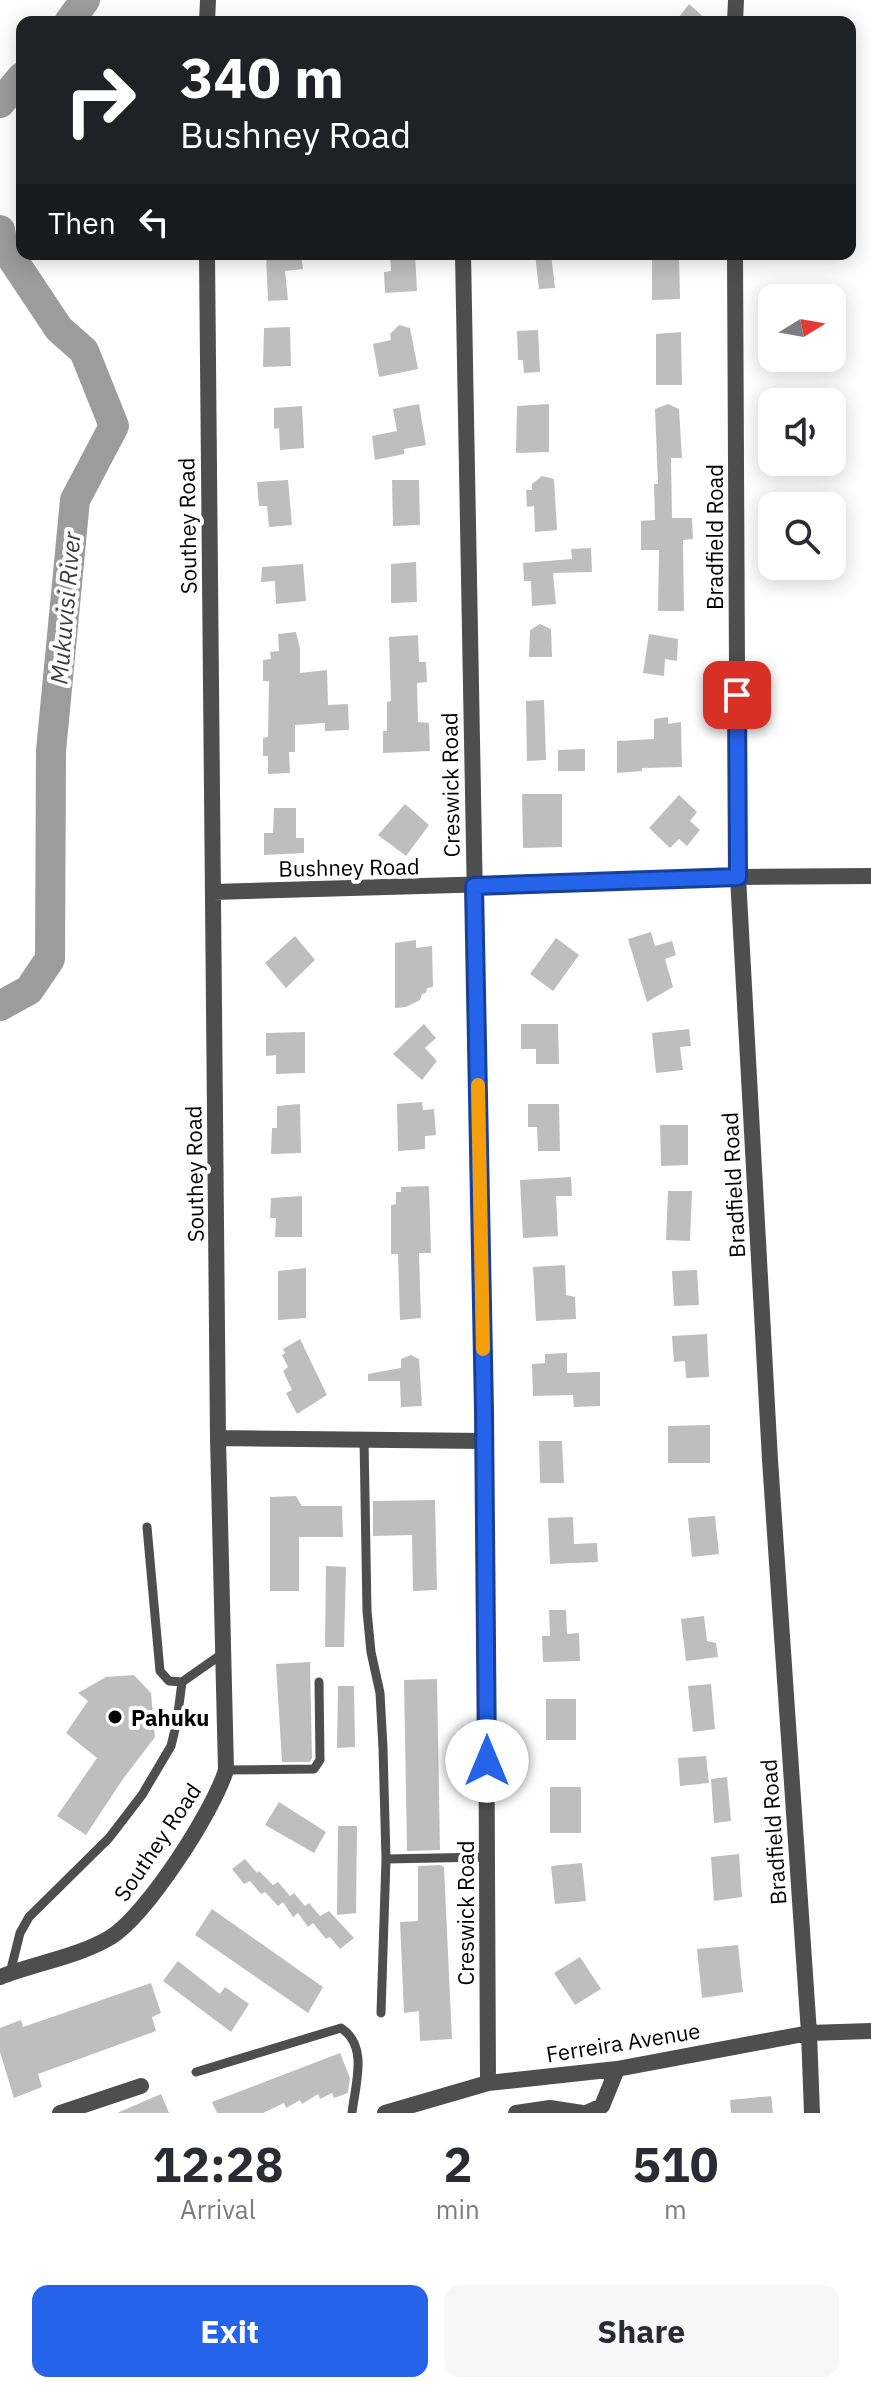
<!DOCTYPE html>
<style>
body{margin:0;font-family:"IBM Plex Sans",sans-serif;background:#f7f7f7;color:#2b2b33;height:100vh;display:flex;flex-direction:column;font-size:30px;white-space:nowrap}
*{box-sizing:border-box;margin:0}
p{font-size:26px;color:#7c7c81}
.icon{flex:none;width:44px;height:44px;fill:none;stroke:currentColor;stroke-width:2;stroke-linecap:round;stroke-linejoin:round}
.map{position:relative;height:2113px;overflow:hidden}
.drawer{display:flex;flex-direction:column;background:#fff;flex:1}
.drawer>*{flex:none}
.guide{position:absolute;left:16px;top:16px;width:840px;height:244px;border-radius:16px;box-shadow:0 4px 20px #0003;background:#202124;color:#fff;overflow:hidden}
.needle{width:52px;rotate:79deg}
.buttons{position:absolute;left:758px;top:284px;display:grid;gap:16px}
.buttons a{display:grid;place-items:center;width:88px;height:88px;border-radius:16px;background:#fff;box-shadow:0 4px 20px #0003;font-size:40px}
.pin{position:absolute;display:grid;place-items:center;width:68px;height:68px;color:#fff;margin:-34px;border-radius:16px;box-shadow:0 4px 12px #0006}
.me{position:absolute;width:88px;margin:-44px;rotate:0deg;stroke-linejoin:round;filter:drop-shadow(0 0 6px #0008)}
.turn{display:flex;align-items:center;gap:28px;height:168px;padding:0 32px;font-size:36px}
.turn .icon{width:104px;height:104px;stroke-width:2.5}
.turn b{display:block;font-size:56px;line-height:68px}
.then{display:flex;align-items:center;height:76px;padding:0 32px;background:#0003;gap:16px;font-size:30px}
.eta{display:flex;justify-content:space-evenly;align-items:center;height:136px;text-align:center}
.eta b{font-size:48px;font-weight:700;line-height:56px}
.cta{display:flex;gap:16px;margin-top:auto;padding:16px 32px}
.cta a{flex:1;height:92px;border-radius:16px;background:#2563eb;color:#fff;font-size:32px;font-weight:700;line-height:92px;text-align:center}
.cta a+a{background:#f7f7f7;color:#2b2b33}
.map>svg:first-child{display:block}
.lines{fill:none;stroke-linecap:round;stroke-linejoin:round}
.river{stroke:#9c9c9c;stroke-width:30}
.building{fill:#bebebe}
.lane{stroke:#4e4e4e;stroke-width:9}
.street{stroke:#4e4e4e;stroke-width:16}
.route-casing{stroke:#184099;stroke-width:20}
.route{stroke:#2563eb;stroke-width:14}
.slow{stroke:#f59e0b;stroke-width:14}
.poi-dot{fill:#000;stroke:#fff;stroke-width:3}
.labels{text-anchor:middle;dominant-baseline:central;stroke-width:8;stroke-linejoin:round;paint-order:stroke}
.street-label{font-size:22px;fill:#000;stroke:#fff}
.poi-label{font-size:22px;font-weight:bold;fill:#000;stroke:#fff;text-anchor:start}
.water-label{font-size:24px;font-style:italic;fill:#3d3d3d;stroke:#fff}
</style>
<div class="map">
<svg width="871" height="2113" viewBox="0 0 871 2113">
<rect width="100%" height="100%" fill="#fff"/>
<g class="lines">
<!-- river -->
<path class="river" d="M69 22 85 0
M0 103 22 77
M0 230 3 245 59 329 84 351 114 426 75 500 51 751 50 959 29 990 0 1006"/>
</g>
<!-- building -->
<path class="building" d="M689 4 709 22H675Z
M266 254H301L303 269 285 271 288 300 268 301Z
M390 254H415L417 291 385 293 384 272 391 271Z
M535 254H551L555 288 539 289Z
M679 254 680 299 652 300V256Z
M399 325 410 328 418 369 379 377 373 344 391 340 390 334Z
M290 327 291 366 263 367 264 328Z
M538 330 540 372 524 373 523 360H518L517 331Z
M681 332 682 385H656V334Z
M419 404 426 445 404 449V454L375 460 372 436 397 431 393 409Z
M549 404V452L516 453 517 406Z
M668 404 679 409 682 458H671L672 518H692L693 539 683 540 684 611H658L659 550H641V521L655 520 654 484H658L655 409Z
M302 406 304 448 280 450 279 428 274 429V408Z
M542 476 554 479 557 530 535 532 534 506 527 507 526 490H532V484Z
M288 480 292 525 269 527 267 506H259L257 482Z
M392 480H419L420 525 393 526Z
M591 548 592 572 553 573 556 604 532 606 531 581H524L523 563 572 559 571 549Z
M416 562 417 602 391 603V564Z
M303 564 306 601 276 604 275 581 261 582 262 567Z
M540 624 551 629 552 657H529L530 630Z
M296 632 300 649V673L327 670 328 705 348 704 349 730 325 731V723L295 725V752H289L290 773 268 774V756H263V738L268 737 269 681H263V660L271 659 270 652 279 651 278 634Z
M649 634 678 639 677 661 665 659 664 676 643 673Z
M418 635 419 662H426L427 682 417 683 418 722 429 723 430 751 383 753V731H387V702L391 701 389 637Z
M544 700 546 760 527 761 526 701Z
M668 717V724L681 722 682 767 642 768V771L617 773V741L654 739V719Z
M585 749V771H558V750Z
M522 794H562V847L523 848Z
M679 795 697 812 690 821 700 830 687 846 679 839 670 848 649 828Z
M405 804 429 825 406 856 378 835Z
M274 808H296V838H304V853L264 855V833H273Z
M651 932 655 946 672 941 676 955 665 959 673 987 647 1002 628 939Z
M295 936 315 960 286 988 265 963Z
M556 938 579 955 553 991 530 974Z
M416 940V948L432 946 433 987 427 988 426 993 422 994 420 1000 406 1007 395 1008V943Z
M424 1024 436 1038 425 1048 437 1061 422 1080 393 1054Z
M521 1024H558L559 1064H536V1049H521Z
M689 1029 691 1046 680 1047 683 1070 656 1073 652 1033Z
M305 1032V1073L276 1074V1055L266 1056V1033Z
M422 1102 423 1110 434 1109 436 1135 425 1136V1149L398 1151 397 1104Z
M300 1104 301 1153 271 1154 272 1128H277V1106Z
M528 1104H559L560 1151H538L537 1127H528Z
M660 1125H688V1165L661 1166Z
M571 1177 572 1196H556L558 1236 523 1238 520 1180Z
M429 1186 431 1253H419L421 1318 400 1320 398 1254H391V1205L396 1204V1192H401V1187Z
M668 1191H692L690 1241 666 1240Z
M302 1196V1237H275L276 1218H270L271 1198Z
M565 1265 566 1295 575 1297 576 1319 536 1321 533 1267Z
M306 1268V1318L278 1320V1271Z
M697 1270 699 1305 674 1306 672 1271Z
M707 1334 709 1377 686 1378 685 1361 674 1362 672 1336Z
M300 1339 327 1395 297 1414 286 1393 292 1390 283 1371 288 1367 282 1355 285 1353 283 1349Z
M567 1353V1373L600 1372V1406L574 1407 573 1395 533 1396 532 1364 545 1363V1354Z
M411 1355 419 1359 422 1406 401 1407 400 1381H368V1374L401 1368V1359Z
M710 1425V1463H668V1426Z
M539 1441H562L564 1483H540Z
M296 1496 302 1506H342L343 1537H299V1591H270V1497Z
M435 1500 437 1590 413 1591 412 1535 373 1536V1501Z
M715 1516 719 1554 692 1557 688 1518Z
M573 1517 574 1544 597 1543 598 1562 550 1564 548 1518Z
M326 1566 346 1567 344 1647H325Z
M549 1610H566L567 1634 579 1633 580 1661 543 1662 542 1636H550Z
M704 1616 707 1641 716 1643 718 1657 686 1661 681 1619Z
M310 1662 312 1758 310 1762H282L276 1664Z
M134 1675 151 1693 155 1737 123 1779 86 1835 57 1816 97 1758 66 1733 88 1701 78 1693 106 1677Z
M437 1679 440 1850 407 1851 404 1680Z
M711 1684 715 1729 693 1732 688 1686Z
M338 1686H354L355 1747 337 1748Z
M546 1699H576V1740H546Z
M706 1756 709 1783 680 1786 678 1758Z
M727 1777 731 1821 714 1823 711 1779Z
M550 1787H581V1833H550Z
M279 1802 326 1832 314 1853 265 1825Z
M338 1826H357L356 1913 337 1915Z
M739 1854 742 1897 714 1901 711 1857Z
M245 1859 257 1873 259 1871 273 1885 278 1882 290 1896 294 1893 305 1906 309 1903 320 1916 329 1911 354 1938 340 1949 330 1937 326 1939 313 1923 308 1927 298 1913 293 1917 283 1902 278 1906 265 1892 261 1894 250 1881 244 1884 232 1869Z
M582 1863 586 1901 555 1904 551 1866Z
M440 1865 444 1867 452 2039 420 2041 419 2011 404 2013 400 1922 418 1921V1866Z
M212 1909 323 1987 308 2013 195 1935Z
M738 1945 743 1992 702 1998 697 1949Z
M580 1957 601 1989 575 2005 554 1973Z
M178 1961 220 1994 225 1987 249 2004 231 2032 163 1981Z
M151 1983 161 2013 152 2017 156 2031 38 2074 42 2087 14 2098 0 2052V2028L21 2020 23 2027Z
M340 2053 350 2078 348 2093 334 2098 332 2093 320 2099 318 2094 302 2104 300 2100 286 2108 284 2103 263 2113H217L212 2102Z
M161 2094 169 2113H117Z
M771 2096 773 2113H731L730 2100Z"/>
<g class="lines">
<!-- lane -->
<path class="lane" d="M364 1439 367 1611 371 1652 380 1693 383 1748 386 1859 381 2013
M147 1527 160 1671 169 1681 182 1682
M226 1770 314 1769 320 1760 319 1682
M386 1859 487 1857
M10 1973 20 1933 29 1917 109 1838 142 1795 171 1746 177 1721 182 1682 222 1654
M196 2072 341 2028C369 2046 355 2085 352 2113"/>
<!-- street -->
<path class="street" d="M207 22 208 0
M735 22 736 0
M463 254 485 1441 488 2083
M735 254 738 877 770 1460 809 2033 812 2113
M213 892 738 877 871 876
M218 1438 485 1441
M0 1977C35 1963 78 1957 111 1937 147 1914 213 1812 226 1770L218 1438 207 254
M60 2113 141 2086
M385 2113 488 2083 617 2069 809 2033 871 2031
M516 2113 550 2108 582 2113
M586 2113 602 2106 617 2069"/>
</g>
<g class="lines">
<!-- route casing -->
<g class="route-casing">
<path id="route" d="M487 1761 484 1411 474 886 738 877 737 695"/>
</g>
<!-- route -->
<use href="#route" class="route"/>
<!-- slow -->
<path class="slow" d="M478 1085 483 1349"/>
</g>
<!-- markers -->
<circle class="poi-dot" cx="115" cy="1717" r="8"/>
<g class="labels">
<!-- street labels -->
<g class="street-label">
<text transform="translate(187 526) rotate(-91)">Southey Road</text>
<text transform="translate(714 537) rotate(-90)">Bradfield Road</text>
<text transform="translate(450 785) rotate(-91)">Creswick Road</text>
<text transform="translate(349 867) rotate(-1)">Bushney Road</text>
<text transform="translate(194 1174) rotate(-91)">Southey Road</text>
<text transform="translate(733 1185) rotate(-93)">Bradfield Road</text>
<text transform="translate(773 1832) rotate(-94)">Bradfield Road</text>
<text transform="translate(157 1842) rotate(-56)">Southey Road</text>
<text transform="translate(465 1913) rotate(-90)">Creswick Road</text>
<text transform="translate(623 2042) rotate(-9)">Ferreira Avenue</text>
</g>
<!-- poi labels -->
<g class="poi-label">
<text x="131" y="1717">Pahuku</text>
</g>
<!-- water labels -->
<g class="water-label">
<text transform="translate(65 608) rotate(-85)">Mukuvisi River</text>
</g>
</g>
</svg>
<div class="buttons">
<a><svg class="needle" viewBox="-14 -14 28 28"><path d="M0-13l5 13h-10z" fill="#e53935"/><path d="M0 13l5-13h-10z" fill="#7c7c81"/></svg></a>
<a><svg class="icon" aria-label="sound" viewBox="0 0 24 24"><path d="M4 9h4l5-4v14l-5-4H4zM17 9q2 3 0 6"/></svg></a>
<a><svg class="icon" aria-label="search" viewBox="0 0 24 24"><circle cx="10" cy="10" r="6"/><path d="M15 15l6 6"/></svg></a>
</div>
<div class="pin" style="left:737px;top:695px;background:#d93025"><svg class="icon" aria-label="arrive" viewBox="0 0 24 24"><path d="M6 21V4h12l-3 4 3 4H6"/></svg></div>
<svg class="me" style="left:487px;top:1761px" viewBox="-20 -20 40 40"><circle r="19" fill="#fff"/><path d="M0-13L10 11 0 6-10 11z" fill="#2563eb"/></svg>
<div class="guide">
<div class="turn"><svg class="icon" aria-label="right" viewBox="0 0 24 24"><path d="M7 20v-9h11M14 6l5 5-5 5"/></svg><div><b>340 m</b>Bushney Road</div></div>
<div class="then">Then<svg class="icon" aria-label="left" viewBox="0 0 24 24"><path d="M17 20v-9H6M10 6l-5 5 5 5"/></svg></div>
</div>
</div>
<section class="drawer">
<div class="eta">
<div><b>12:28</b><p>Arrival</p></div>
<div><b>2</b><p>min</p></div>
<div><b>510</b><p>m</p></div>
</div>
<div class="cta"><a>Exit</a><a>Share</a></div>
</section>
